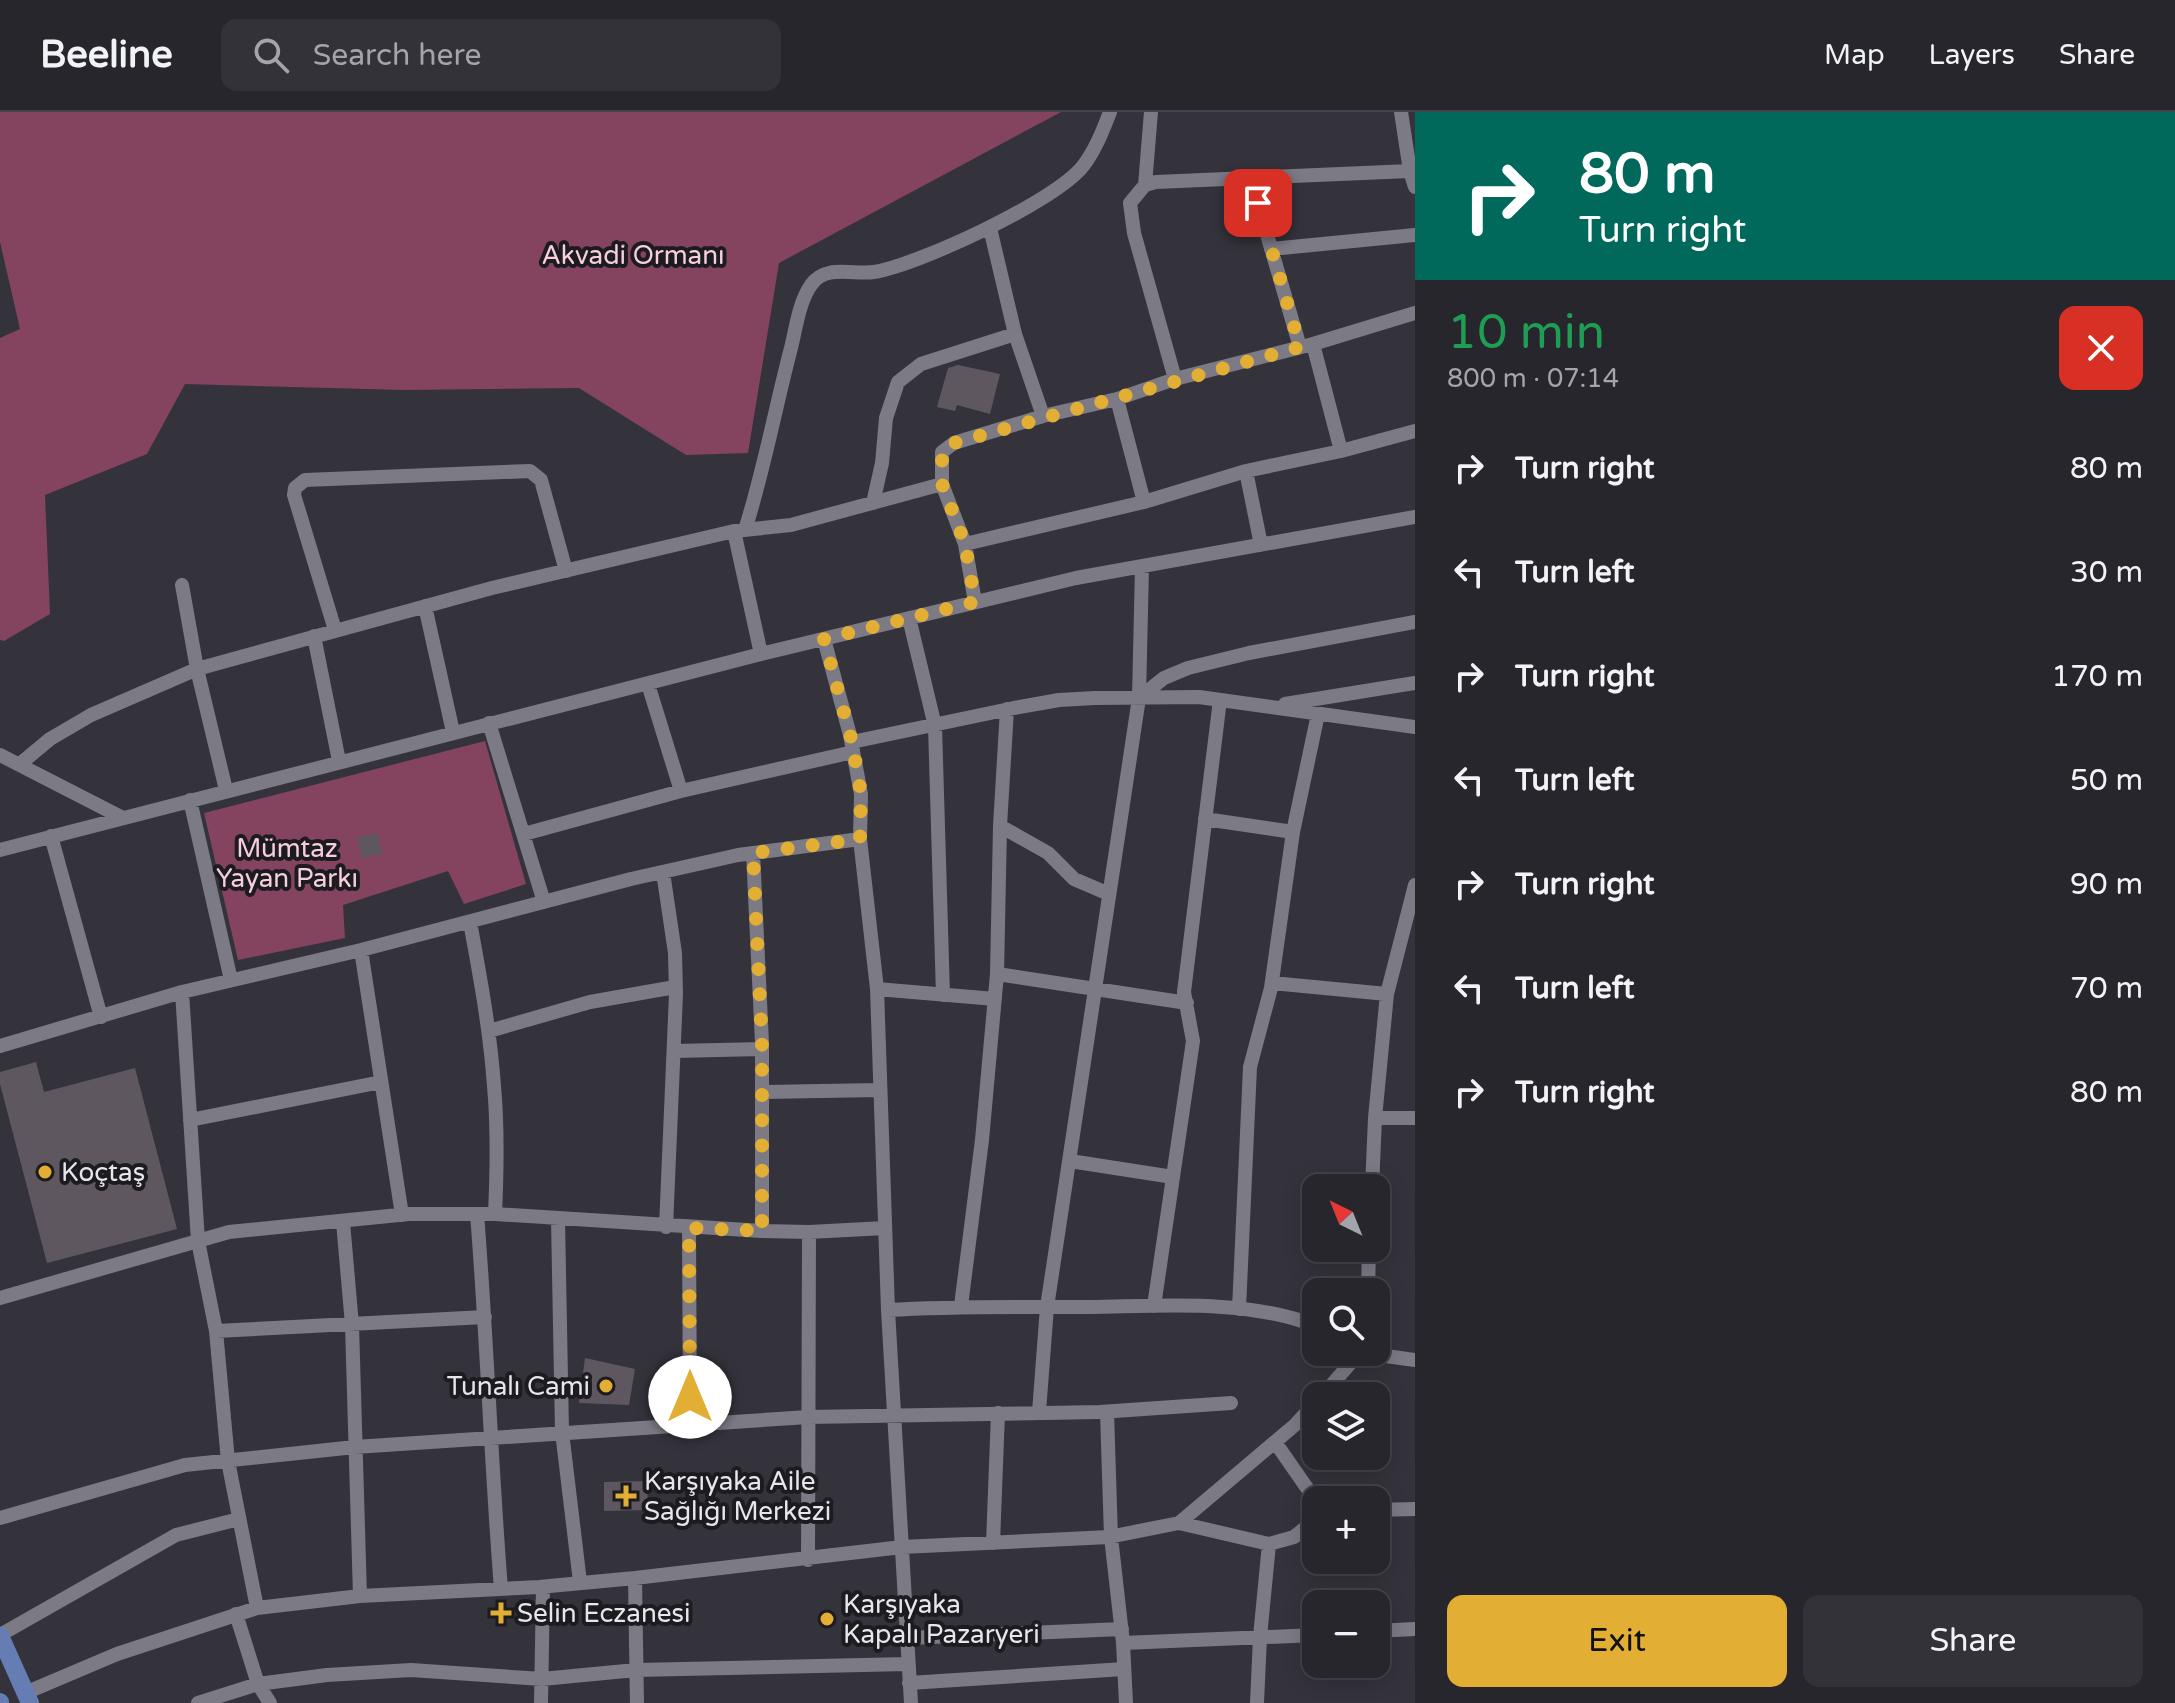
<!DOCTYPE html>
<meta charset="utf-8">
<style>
body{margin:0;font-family:"Varela Round",sans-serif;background:#333239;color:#f1f3f6;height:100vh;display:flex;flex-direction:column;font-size:30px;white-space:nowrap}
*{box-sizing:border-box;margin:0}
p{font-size:26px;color:#a4a5aa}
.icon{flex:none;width:44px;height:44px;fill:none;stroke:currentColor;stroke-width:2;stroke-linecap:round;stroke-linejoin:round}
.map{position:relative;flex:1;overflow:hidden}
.panel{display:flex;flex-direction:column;background:#27262d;width:760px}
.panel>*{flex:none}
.top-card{background:#00695c;color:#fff;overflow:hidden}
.needle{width:52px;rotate:317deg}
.buttons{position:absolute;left:1302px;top:1062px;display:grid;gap:16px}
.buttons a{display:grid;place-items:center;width:88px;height:88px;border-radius:16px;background:#27262d;box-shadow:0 4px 20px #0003,0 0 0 2px #434349;font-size:40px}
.pin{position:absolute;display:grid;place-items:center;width:68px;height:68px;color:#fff;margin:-34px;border-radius:16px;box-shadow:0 4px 12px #0006}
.me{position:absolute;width:88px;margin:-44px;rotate:0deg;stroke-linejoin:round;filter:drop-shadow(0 0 6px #0008)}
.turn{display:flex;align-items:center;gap:28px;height:168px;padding:0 32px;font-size:36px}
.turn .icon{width:104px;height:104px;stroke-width:2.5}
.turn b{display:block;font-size:56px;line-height:68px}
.round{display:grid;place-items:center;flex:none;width:84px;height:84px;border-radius:16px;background:#333239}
.head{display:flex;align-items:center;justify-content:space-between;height:136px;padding:0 32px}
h1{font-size:48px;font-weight:600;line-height:60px;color:#1e9e55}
.action{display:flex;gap:16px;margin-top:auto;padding:16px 32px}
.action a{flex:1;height:92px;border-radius:16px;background:#e2ae34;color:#111;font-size:32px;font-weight:600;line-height:92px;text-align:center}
.action a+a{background:#333239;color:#f1f3f6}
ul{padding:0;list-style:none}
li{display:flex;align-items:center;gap:24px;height:104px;padding:0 32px}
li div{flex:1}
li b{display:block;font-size:30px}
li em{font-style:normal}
header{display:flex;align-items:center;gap:48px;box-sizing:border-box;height:112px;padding:0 40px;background:#27262d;border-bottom:2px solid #434349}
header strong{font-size:38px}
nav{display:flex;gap:44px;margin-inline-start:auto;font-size:28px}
.search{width:560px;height:72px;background:#333239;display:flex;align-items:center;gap:20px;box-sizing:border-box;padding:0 28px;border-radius:16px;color:#a4a5aa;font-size:30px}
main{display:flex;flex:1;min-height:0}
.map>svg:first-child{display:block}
.green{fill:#84435f}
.building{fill:#5e575f}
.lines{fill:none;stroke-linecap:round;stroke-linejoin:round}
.minor{stroke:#7c7a85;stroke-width:14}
.major{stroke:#667db3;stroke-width:18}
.route{stroke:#e2ae34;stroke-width:14;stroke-dasharray:0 25.2}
.poi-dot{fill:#e2ae34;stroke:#1c1b1f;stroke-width:3}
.labels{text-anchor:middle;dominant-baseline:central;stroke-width:8;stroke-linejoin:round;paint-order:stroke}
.park-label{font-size:26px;fill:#f7cedd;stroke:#1c1b1f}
.poi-label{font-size:26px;fill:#e7e6ec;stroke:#1c1b1f;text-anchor:start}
</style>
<header>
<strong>Beeline</strong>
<div class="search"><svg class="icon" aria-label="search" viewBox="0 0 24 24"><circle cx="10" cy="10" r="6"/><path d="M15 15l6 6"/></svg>Search here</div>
<nav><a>Map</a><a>Layers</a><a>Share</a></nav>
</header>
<main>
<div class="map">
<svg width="1415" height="1591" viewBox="0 0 1415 1591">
<rect width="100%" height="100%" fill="#34333c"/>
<!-- green -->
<path class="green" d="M0 0H1061L779 151 748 341 686 343 579 276 404 278 185 272 147 342 45 383 50 502 4 529 0 528V226L20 217 0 130Z
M485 629 526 772 464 792 448 759 343 793 345 826 238 848 204 701Z"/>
<!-- building -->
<path class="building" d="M958 253 1000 262 990 302 957 293 955 299 937 295 948 256Z
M378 721 382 742 362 746 357 725Z
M36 950 44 980 135 956 177 1117 47 1151 0 972V960Z
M585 1246 635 1257 629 1293 579 1291Z
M647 1369 648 1398 604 1399V1370Z"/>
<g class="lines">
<!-- minor -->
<path class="minor" d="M1401 0 1410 59 1415 75
M1251 68 1300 235
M1145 73 1151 0
M990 116 1015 222 1043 304
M1271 137 1415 123
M1313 232 1341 339
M1175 267 1134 121 1130 91 1145 73 1156 70 1410 59
M1117 287 1144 390
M1246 359 1261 433
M873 391 882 351 886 306 898 270 921 252 1015 222
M745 418C764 358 775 297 791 236 796 216 799 190 811 173 825 152 853 163 874 160 918 153 1056 89 1083 54 1095 39 1103 18 1110 0
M734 419 761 542
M965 432 1144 390 1246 359 1341 339 1415 319
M182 473 197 557 226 678
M975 490 965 432 942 372V340L954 331 1043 304 1117 287 1175 267 1313 232 1415 201
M425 494 453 620
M909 506 935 614 943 883
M335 518 294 383 295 376 305 368 530 359 541 368 566 459
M314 524 339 649
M824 527 850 623 861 682 860 727 877 877 888 1198 911 1591
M648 572 681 679
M1139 586 1164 566 1188 556 1249 541 1415 510
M1285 592 1415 571
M489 611 544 790
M852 630 1014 596 1059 588 1095 586 1199 585 1415 615
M0 643 121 705
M20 652 50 627 91 603 197 557 492 476 734 419 791 413 942 372
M190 688 231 868
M1205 707 1293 720
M1000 714 1048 741 1074 767 1109 782
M524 722 681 679 853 640
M51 724 101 905
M0 738 761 542 1076 466 1415 405
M753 741 762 931V1119
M663 760 675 841 676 882 666 1115
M470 810C480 864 490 918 494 974 498 1017 497 1059 495 1102
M361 838 402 1103
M997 862 1187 891
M1272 871 1387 882
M877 877 995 887
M182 880 198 1129 216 1219 228 1349 257 1496
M489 919 590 890 675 875
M0 934 182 880 361 838 631 767 738 743 860 727
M675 939 762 937
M763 980 880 978
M1375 1006H1415
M190 1008 381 970
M1070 1049 1173 1065
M1372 1076 1375 1006 1387 882 1415 773
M477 1102C487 1227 491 1352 501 1477
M558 1107 562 1320 580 1470
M343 1110 352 1213 360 1484
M689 1116 690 1313
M1368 1180 1369 1136
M0 1186 229 1120 409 1102H495L762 1119 809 1120 885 1116
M961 1194 982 1028 997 862 1000 714 1007 597
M1154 1194 1193 929 1184 880 1220 588
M1239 1197 1250 955 1271 876 1293 720 1318 602
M888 1198C956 1194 1023 1195 1091 1195 1164 1194 1247 1187 1316 1214
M216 1219 485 1205
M1376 1239 1386 1244 1415 1248
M1322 1284 1360 1240
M1039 1300 1047 1195 1139 586 1142 455
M1107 1300 1111 1425 1123 1531 1126 1591
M1275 1330 1316 1389
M1376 1398 1415 1397
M0 1406 185 1353 355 1335 808 1305 1100 1300 1231 1291
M1179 1411 1269 1432 1294 1425 1316 1407
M993 1431 998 1301
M808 1448 809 1120
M635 1466 637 1591
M236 1502 258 1572 270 1591
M1376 1519 1415 1517
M0 1523 176 1423 239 1407
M907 1526 1122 1517
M1123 1531 1316 1523
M909 1571 1124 1557
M25 1581 117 1542 257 1496 360 1484 539 1475 635 1466 902 1435 1109 1425 1179 1411 1295 1313 1316 1290
M198 1591 258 1572 327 1563 411 1558 542 1567 636 1558 908 1552
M541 1591 543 1475
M1257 1591 1260 1525 1269 1432"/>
<!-- major -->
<path class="major" d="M0 1524 30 1591
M0 1590V1591"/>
</g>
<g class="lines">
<!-- route -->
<path class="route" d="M690 1285 689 1116 762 1119V931L753 741 860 727 861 682 852 630 824 527 975 490 965 432 942 372V340L954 331 1300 235 1258 91"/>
</g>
<!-- markers -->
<g class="poi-dot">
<circle cx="45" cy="1060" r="8"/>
<circle cx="606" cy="1274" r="8"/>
<path d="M622 1372h8v8h8v8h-8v8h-8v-8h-8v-8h8z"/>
<path d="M497 1489h8v8h8v8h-8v8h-8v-8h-8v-8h8z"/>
<circle cx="827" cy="1507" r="8"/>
</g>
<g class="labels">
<!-- park labels -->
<g class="park-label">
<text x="633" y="143">Akvadi Ormanı</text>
<text x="287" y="736">Mümtaz<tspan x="287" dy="30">Yayan Parkı</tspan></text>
</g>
<!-- poi labels -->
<g class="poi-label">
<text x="61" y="1060">Koçtaş</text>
<text x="590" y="1274" text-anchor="end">Tunalı Cami</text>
<text x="644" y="1369">Karşıyaka Aile<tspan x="644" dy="30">Sağlığı Merkezi</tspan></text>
<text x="843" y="1492">Karşıyaka<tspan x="843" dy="30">Kapalı Pazaryeri</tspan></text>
<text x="517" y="1501">Selin Eczanesi</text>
</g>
</g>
</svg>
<div class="buttons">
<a><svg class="needle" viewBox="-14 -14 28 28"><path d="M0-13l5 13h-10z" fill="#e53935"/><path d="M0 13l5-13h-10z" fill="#a4a5aa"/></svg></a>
<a><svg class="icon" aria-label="search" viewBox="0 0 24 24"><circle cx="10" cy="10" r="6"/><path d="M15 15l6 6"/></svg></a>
<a><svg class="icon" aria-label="layers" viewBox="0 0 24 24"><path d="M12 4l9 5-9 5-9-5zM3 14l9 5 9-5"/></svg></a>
<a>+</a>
<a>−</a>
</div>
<div class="pin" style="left:1258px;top:91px;background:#d93025"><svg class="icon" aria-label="arrive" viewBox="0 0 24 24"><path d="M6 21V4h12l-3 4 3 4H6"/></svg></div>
<svg class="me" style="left:690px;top:1285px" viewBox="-20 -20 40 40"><circle r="19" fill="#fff"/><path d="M0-13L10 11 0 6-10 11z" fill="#e2ae34"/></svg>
</div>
<section class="panel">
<div class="top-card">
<div class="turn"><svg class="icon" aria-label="right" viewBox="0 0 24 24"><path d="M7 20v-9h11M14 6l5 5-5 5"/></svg><div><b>80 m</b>Turn right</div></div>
</div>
<div class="head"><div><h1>10 min</h1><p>800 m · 07:14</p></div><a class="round" style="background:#d93025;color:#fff"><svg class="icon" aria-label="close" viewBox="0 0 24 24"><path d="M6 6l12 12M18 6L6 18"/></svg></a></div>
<ul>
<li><svg class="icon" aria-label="right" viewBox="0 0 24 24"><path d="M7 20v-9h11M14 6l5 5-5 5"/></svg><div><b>Turn right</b></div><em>80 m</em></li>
<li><svg class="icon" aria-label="left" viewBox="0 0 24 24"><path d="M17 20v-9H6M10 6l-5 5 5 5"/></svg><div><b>Turn left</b></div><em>30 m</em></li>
<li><svg class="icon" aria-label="right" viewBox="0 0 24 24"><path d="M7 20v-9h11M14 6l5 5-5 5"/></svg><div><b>Turn right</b></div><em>170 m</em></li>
<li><svg class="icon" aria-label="left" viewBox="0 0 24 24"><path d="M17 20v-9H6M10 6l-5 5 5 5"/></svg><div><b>Turn left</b></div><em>50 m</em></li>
<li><svg class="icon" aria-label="right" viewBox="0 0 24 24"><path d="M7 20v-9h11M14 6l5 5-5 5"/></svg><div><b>Turn right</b></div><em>90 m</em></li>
<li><svg class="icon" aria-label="left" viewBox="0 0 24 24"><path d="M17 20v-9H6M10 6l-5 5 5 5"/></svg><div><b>Turn left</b></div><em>70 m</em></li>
<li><svg class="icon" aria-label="right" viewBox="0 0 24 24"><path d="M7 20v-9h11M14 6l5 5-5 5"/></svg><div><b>Turn right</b></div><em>80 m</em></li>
</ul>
<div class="action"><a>Exit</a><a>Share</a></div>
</section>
</main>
